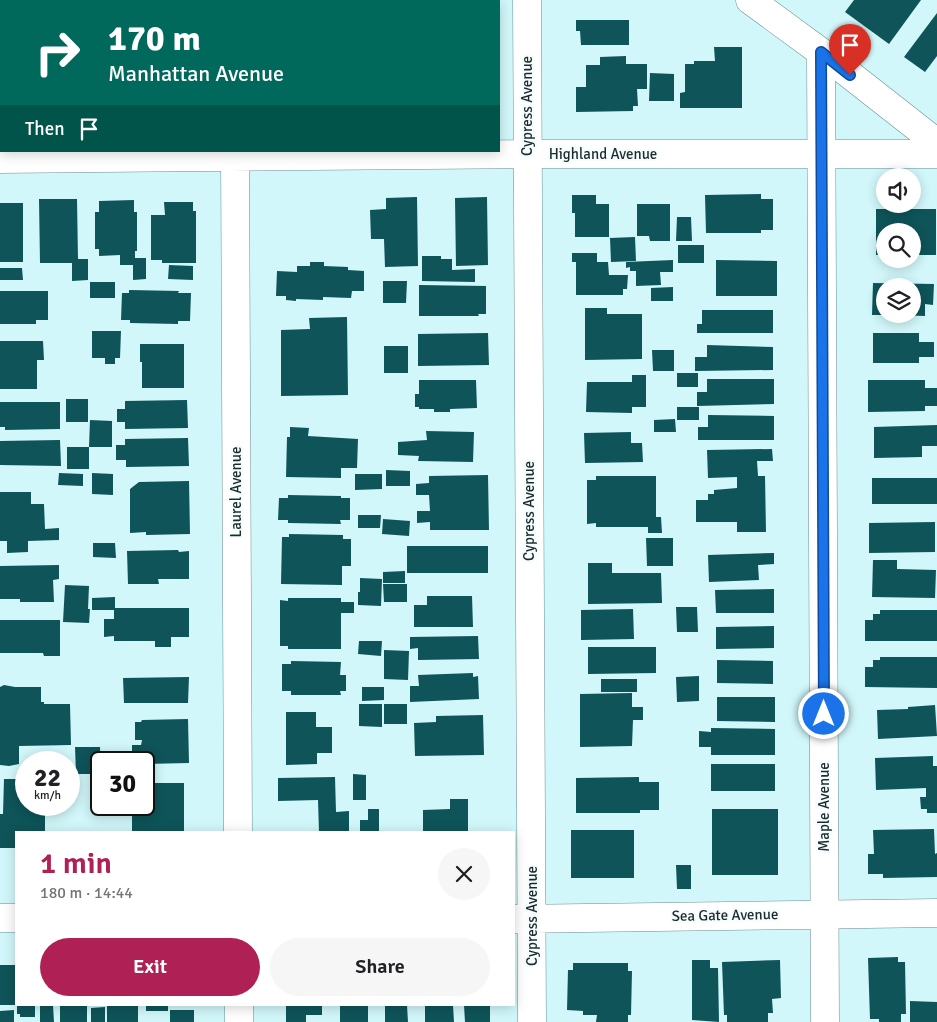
<!DOCTYPE html>
<meta charset="utf-8">
<style>
body{margin:0;font-family:Signika,sans-serif;background:#f6f6f6;color:#202124;height:100vh;display:flex;flex-direction:column;font-size:19px;white-space:nowrap}
*{box-sizing:border-box;margin:0}
p{font-size:16px;color:#757577}
.icon{flex:none;width:28px;height:28px;fill:none;stroke:currentColor;stroke-width:2;stroke-linecap:round;stroke-linejoin:round}
.map{position:relative;flex:1;overflow:hidden}
.side{position:absolute;left:15px;top:831px;width:500px;height:175px;display:flex;flex-direction:column;background:#fff;border-radius:0px;box-shadow:0 2px 12px #0003}
.side>*{flex:none}
.hud{position:absolute;left:0px;top:0px;width:500px;height:152px;box-shadow:0 2px 12px #0003;background:#00695c;color:#fff;overflow:hidden}
.tools{position:absolute;left:876px;top:168px;display:grid;gap:10px}
.tools a{display:grid;place-items:center;width:45px;height:45px;border-radius:50%;background:#fff;box-shadow:0 2px 12px #0003;font-size:25px}
.speed{position:absolute;left:15px;top:751px;display:flex;gap:10px;font-size:25px;font-weight:700;text-align:center}
.speed>*{display:grid;place-content:center;width:65px;height:65px;border-radius:50%;background:#fff;box-shadow:0 2px 12px #0003;line-height:1}
.speed small{font-size:12px;font-weight:400}
.speed .limit{border:2px solid #111;border-radius:8px;background:#fff;color:#111}
.pin{position:absolute;display:grid;place-items:center;width:42px;height:42px;color:#fff;margin:-51px -21px;border-radius:50% 50% 50% 0;rotate:-45deg;box-shadow:0 0 5px #0007}
.pin .icon{rotate:45deg}
.me{position:absolute;width:55px;margin:-28px;rotate:0deg;stroke-linejoin:round;filter:drop-shadow(0 0 4px #0008)}
.turn{display:flex;align-items:center;gap:18px;height:105px;padding:0 25px;font-size:22px}
.turn .icon{width:65px;height:65px;stroke-width:2.5}
.turn b{display:block;font-size:35px;line-height:42px}
.then{display:flex;align-items:center;height:48px;padding:0 25px;background:#0003;gap:10px;font-size:19px}
.round{display:grid;place-items:center;flex:none;width:52px;height:52px;border-radius:26px;background:#f6f6f6}
.overview{display:flex;align-items:center;justify-content:space-between;height:85px;padding:0 25px}
h1{font-size:30px;font-weight:600;line-height:38px;color:#af2055}
.button{display:flex;gap:10px;margin-top:auto;padding:10px 25px}
.button a{flex:1;height:58px;border-radius:30px;background:#af2055;color:#fff;font-size:20px;font-weight:600;line-height:58px;text-align:center}
.button a+a{background:#f6f6f6;color:#202124}
.map>svg:first-child{display:block}
.building{fill:#0e5459}
.lines{fill:none;stroke-linecap:round;stroke-linejoin:round}
.minor-casing{stroke:#6b8e91;stroke-width:29}
.minor{stroke:#fff;stroke-width:28}
.route-casing{stroke:#114b97;stroke-width:12}
.route{stroke:#1a73e8;stroke-width:9}
.labels{text-anchor:middle;dominant-baseline:central;stroke-width:5;stroke-linejoin:round;paint-order:stroke}
.street-label{font-size:15px;fill:#1d2b2d;stroke:#f6fdfe}
</style>
<div class="map">
<svg width="937" height="1022" viewBox="0 0 937 1022">
<rect width="100%" height="100%" fill="#d1f7fa"/>
<!-- building -->
<path class="building" d="M854 0H921L889 44 845 12Z
M937 13V56L925 72 904 57Z
M576 20H629V45H581L580 31H576Z
M714 47H742V108H680V93L685 92V64H694V61H715Z
M626 56V64H647V89H637L638 106H633V111L576 112V87H586V65H600V57Z
M650 73 674 74V101H649Z
M761 194V199H773V230H761V233H706L705 195Z
M572 195H596V204H609V237H575V213H572Z
M417 197 418 266 385 267 384 239H371L370 210 386 209V198Z
M487 197 488 265 456 266 455 198Z
M39 199H77L78 259H88V280L72 281V263H40Z
M134 200V212H137V251H135V258H146V279L133 280V265H120V255L99 256V249H95V212H99V201Z
M164 202H193V211H196V263H162V260H151V215H165Z
M0 203H23V262H0Z
M637 204H670V241H650L649 236H637Z
M876 209H936V255H912V231H885V255H876Z
M677 217H691L692 241H676Z
M635 237 636 261 611 262 610 238Z
M678 245H704V263H678Z
M572 253H597V262H608L609 275H628L627 289H623V295H576V262H572Z
M422 256H441V259H452V270L475 269V282L422 281Z
M673 260V272H660L661 285 636 286V271H630V267L626 268V262Z
M716 260 777 261V296H716Z
M310 262H324V266L348 267V270L364 271V291H352L351 298 323 297V300L296 299V301L286 300V296H276L277 271 297 272V266H310Z
M169 265 193 266V280L168 279Z
M0 268H22L23 280H0Z
M383 281H407L406 303H383Z
M90 282H115V298H90Z
M873 283 934 284 933 305 925 304V316L897 315V314H912V286H885V315H872Z
M419 285 486 286V314H478L479 316H419Z
M673 287V301H651V288Z
M129 290 179 291 178 293H191L190 321H178V324L130 323V320H121L122 293H129Z
M0 291H48V320H36V324H0Z
M585 308H607V314H642V359L585 360Z
M702 310H773V333H697V324H702Z
M347 317 348 395 281 396V330L310 329 309 318Z
M92 331H121L120 358H115V364H105V358H92Z
M488 333 489 365 418 366V334Z
M873 333H919V342H934V357H919V363H873Z
M0 341H43L44 360H37V389H0Z
M140 344H184V388H142V362H140Z
M707 345 773 347V370L695 371V357H707Z
M384 346H408V373H384Z
M652 350H674V371H653Z
M677 373H698V387H677Z
M632 375H646V407H632V413L586 412 587 382H632Z
M707 379H774V404L697 406V392H707Z
M419 380H476L477 408 450 409V412H434V409H419V407H415V394H419Z
M868 380H925V388H937V406H925V411L868 412Z
M66 399H88V422H66Z
M187 400 188 428 125 429V422H117V409H125V401Z
M0 402H60V429L5 430V427H0Z
M677 407H699V420H677Z
M708 415 774 416V440H698V427H708Z
M675 419 676 432H654V420Z
M90 420 112 421V447H89Z
M937 425V446H922V457L874 458V427Z
M290 427 309 428 308 436 358 439 357 468H341V478L286 477 287 437H290Z
M426 431 474 432 473 462 418 461 419 456 398 455V442L427 440Z
M631 432V443H642L643 462 585 463 584 433Z
M188 438 189 466 126 467V460H116V445H125V439Z
M60 440 61 466 0 465V441Z
M67 447H89V469H67Z
M772 449 773 461H757L758 476H765L766 532H737V522H696V500H708V494H714V490L737 488V477L708 478 707 450Z
M386 470 410 471V486H386Z
M59 473 83 474V486L58 485Z
M92 473 113 474V495L92 494Z
M355 474H382V489L355 490Z
M488 475 489 530H430V522L417 523V511H430L429 495H416V484L429 483V476Z
M596 476H656V517H661L662 533H648V527H596V523L587 524V480H596Z
M872 478H937V504H872Z
M189 481 190 534 146 535V532L130 533V489L139 482Z
M0 492H31V504H44L45 529 59 528V540L28 541V552L7 553V541H0Z
M288 495 341 496V498H350V520H340L341 524 288 523V520H278L279 498H288Z
M358 515H381L380 528H358Z
M383 519 410 521 409 536 382 534Z
M935 522V552L869 553V523Z
M289 534 343 535V539H351V566H342V585L281 584 282 537H289Z
M646 538H673V566H647Z
M93 543H115L116 558 93 557Z
M407 546H488V573H407Z
M178 550 179 552 189 551V579H158L159 584H128L127 551Z
M774 553V564L758 565 759 580 709 582 708 555Z
M873 560H897V569L936 570 935 598 872 597Z
M588 563H612V573H661L662 603 588 604Z
M59 565V579L53 580 54 602H20V599H0V566Z
M405 571V583H383V572Z
M360 578 382 579 381 606 358 605V592H360Z
M383 584H407V602H384Z
M65 585 89 586 88 609H90L89 623 63 622Z
M774 589V613H716L715 590Z
M427 596H472L473 627H414V605H427Z
M115 597V608H189V637H171V647H155V641H114V636L104 637V619H114V610H92V598Z
M288 598H341V602H354V613H341V649H288V646H280V600L288 601Z
M676 607H697L698 632H677Z
M633 609 634 639 581 640V610Z
M880 610H937V641H865V620H873V614H880Z
M0 620H60V656H44L43 653H0Z
M774 626V648L716 649V627Z
M478 636 479 659 418 660V648L410 649V637Z
M359 641H382L381 656 358 654Z
M588 647H656V673L588 674Z
M384 650 409 651 408 680 384 679Z
M880 657H937V688L865 687V667H873V660H880Z
M717 660 773 661V684L717 683Z
M291 661 341 662 340 675H346V691H340L341 695H291V691H282V664H291Z
M473 673V677L478 676 479 699 410 702V686H419L418 675Z
M699 676V701L677 702 676 677Z
M189 677 188 703H124L123 678Z
M601 679H637V692H601Z
M4 685 15 687H41V702H44V704H70L71 745 19 746V764L9 766 0 765V687Z
M362 687H384V700L362 701Z
M632 693V707H643V720H633L632 746 580 747V694Z
M717 697H775V722L717 721Z
M359 704H382V727L359 726Z
M384 704H407V724H384Z
M935 705 937 736 878 739 877 710 908 709V707Z
M286 712H316V727H332V753H317V764L286 765Z
M483 715 484 755 415 756 414 723 436 722V716Z
M188 719 189 763 144 764 142 761H132V745H141L142 740H135V722H141L142 720Z
M711 728 775 729V755H711V747H699V731L711 732Z
M75 747H100L101 774H76Z
M933 756V766H937V813H927V809H921L920 797H926V788L876 790 875 758Z
M711 764H775V791H711Z
M353 774 366 775V800H353Z
M335 777 336 812 349 811V832H319L318 800 278 801V778Z
M639 777V782H659V810H640V813H576V778Z
M4 779H26V805H59V809L45 808V832H16V848H0V814H3Z
M144 783H184V832H132V805H144Z
M450 799H468V832H423V810L450 809Z
M368 809H379V832H360V820H368Z
M712 809H778V875H712Z
M934 829 935 854 937 853V877L883 878V874H868V854H874L873 830Z
M571 830H634V878H571Z
M676 865H691V889H677Z
M898 957V962H905L906 1014H901V1022H879V1019H870L868 958Z
M692 960H710V968H718L719 1022 692 1020Z
M780 960 781 998 772 999 773 1013H768V1022H727V1015H724L722 962Z
M573 963H628V971H632L631 1015H628V1022H596L597 1015H583V1011L567 1010 568 970H573Z
M0 965H16V1005H0Z
M910 1001 937 1002V1022H910Z
M17 1005H35V1017H20V1014H17Z
M53 1005 54 1022H40V1006Z
M60 1005H87V1022H60Z
M107 1005H138V1022H107Z
M146 1005H168V1011H146Z
M286 1005H322V1015H306V1022H286Z
M340 1005H368V1022H340Z
M385 1005H407L408 1022H385Z
M425 1005H453L454 1022H425Z
M464 1005H490V1022H465Z
M105 1007V1022H91V1008Z
M14 1010V1022H0V1011Z
M170 1010H194V1022H170Z"/>
<g class="lines">
<!-- minor casing -->
<g class="minor-casing">
<path id="minor" d="M235 0V1
M527 0 532 1022
M750 0 821 52 937 143
M821 52 825 1022
M235 151 238 832
M0 159 527 154H937
M0 918H16
M514 919 937 913
M239 1005V1022"/>
</g>
<!-- minor -->
<use href="#minor" class="minor"/>
</g>
<g class="lines">
<!-- route casing -->
<g class="route-casing">
<path id="route" d="M824 714 821 52 850 75"/>
</g>
<!-- route -->
<use href="#route" class="route"/>
</g>
<g class="labels">
<!-- street labels -->
<g class="street-label">
<text transform="translate(527 106) rotate(-90)">Cypress Avenue</text>
<text x="603" y="154">Highland Avenue</text>
<text transform="translate(236 492) rotate(-90)">Laurel Avenue</text>
<text transform="translate(529 511) rotate(-90)">Cypress Avenue</text>
<text transform="translate(824 807) rotate(-90)">Maple Avenue</text>
<text transform="translate(725 915) rotate(-1)">Sea Gate Avenue</text>
<text transform="translate(532 916) rotate(-90)">Cypress Avenue</text>
</g>
</g>
</svg>
<div class="tools">
<a><svg class="icon" aria-label="sound" viewBox="0 0 24 24"><path d="M4 9h4l5-4v14l-5-4H4zM17 9q2 3 0 6"/></svg></a>
<a><svg class="icon" aria-label="search" viewBox="0 0 24 24"><circle cx="10" cy="10" r="6"/><path d="M15 15l6 6"/></svg></a>
<a><svg class="icon" aria-label="layers" viewBox="0 0 24 24"><path d="M12 4l9 5-9 5-9-5zM3 14l9 5 9-5"/></svg></a>
</div>
<div class="speed"><div>22<small>km/h</small></div><div class="limit">30</div></div>
<div class="pin" style="left:850px;top:75px;background:#d93025"><svg class="icon" aria-label="arrive" viewBox="0 0 24 24"><path d="M6 21V4h12l-3 4 3 4H6"/></svg></div>
<svg class="me" style="left:824px;top:714px" viewBox="-20 -20 40 40"><circle r="17" fill="#1a73e8" stroke="#fff" stroke-width="3"/><path d="M0-11L8 9 0 5-8 9z" fill="#fff"/></svg>
<div class="hud">
<div class="turn"><svg class="icon" aria-label="right" viewBox="0 0 24 24"><path d="M7 20v-9h11M14 6l5 5-5 5"/></svg><div><b>170 m</b>Manhattan Avenue</div></div>
<div class="then">Then<svg class="icon" aria-label="arrive" viewBox="0 0 24 24"><path d="M6 21V4h12l-3 4 3 4H6"/></svg></div>
</div>
<section class="side">
<div class="overview"><div><h1>1 min</h1><p>180 m · 14:44</p></div><a class="round"><svg class="icon" aria-label="close" viewBox="0 0 24 24"><path d="M6 6l12 12M18 6L6 18"/></svg></a></div>
<div class="button"><a>Exit</a><a>Share</a></div>
</section>
</div>
